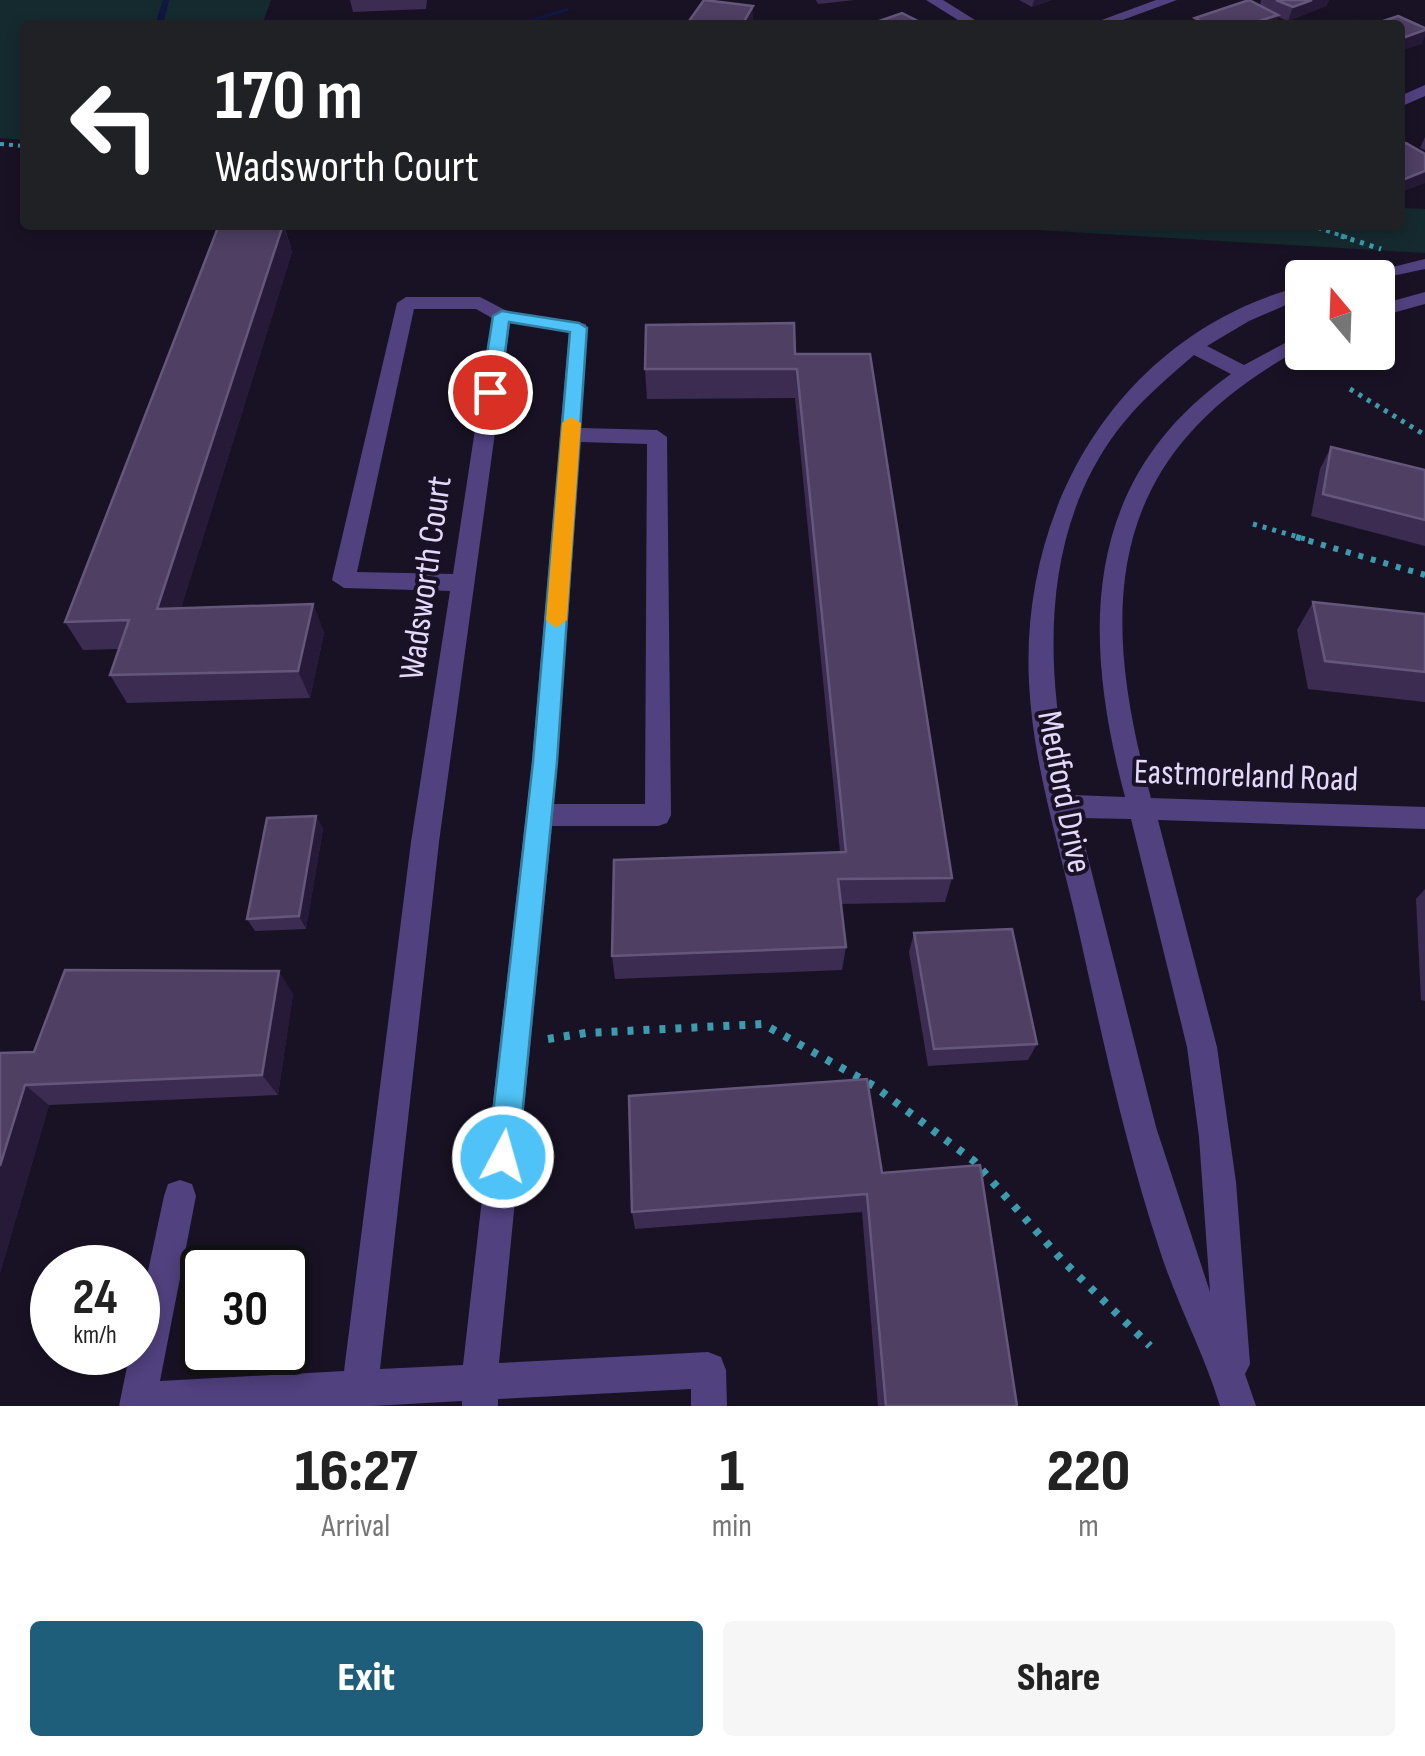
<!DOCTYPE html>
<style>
body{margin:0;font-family:"Sofia Sans Condensed",sans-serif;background:#f6f6f6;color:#222;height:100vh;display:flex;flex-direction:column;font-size:38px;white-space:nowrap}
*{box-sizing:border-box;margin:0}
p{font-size:32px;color:#767676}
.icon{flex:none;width:55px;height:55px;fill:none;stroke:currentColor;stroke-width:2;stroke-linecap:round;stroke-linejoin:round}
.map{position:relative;height:1406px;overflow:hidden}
.panel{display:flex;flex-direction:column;background:#fff;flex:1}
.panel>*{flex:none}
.guide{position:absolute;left:20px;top:20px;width:1385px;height:210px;border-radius:10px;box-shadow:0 5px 15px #0003;background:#202124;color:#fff;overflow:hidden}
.needle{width:65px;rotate:341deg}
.controls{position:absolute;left:1285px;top:260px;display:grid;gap:20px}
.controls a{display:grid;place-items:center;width:110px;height:110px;border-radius:10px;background:#fff;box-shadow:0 5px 15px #0003;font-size:50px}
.speed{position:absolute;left:30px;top:1245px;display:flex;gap:20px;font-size:50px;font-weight:700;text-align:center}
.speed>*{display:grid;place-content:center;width:130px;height:130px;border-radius:50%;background:#fff;box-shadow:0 5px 15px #0003;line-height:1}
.speed small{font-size:25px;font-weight:400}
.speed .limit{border:5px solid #111;border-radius:15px;background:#fff;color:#111}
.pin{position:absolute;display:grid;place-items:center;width:85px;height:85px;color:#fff;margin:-42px;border:5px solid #fff;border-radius:50%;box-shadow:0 2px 10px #0007}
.me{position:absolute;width:110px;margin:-55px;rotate:6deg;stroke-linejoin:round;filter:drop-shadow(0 0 8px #0008)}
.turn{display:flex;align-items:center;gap:35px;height:210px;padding:0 30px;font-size:45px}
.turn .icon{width:130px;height:130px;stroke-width:2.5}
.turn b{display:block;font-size:70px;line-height:85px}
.eta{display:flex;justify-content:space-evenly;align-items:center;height:170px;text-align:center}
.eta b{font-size:60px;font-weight:800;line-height:70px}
.action{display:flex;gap:20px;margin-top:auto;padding:20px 30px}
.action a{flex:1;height:115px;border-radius:10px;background:#1e5e7b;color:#fff;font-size:40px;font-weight:800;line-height:115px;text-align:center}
.action a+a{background:#f6f6f6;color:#222}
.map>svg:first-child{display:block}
.green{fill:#152a2f}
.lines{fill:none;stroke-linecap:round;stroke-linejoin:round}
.stream{fill:#101740;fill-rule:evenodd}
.path-far3{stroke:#3c9cad;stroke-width:4;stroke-dasharray:4 5;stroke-linecap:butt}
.path-far2{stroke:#3c9cad;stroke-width:5;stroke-dasharray:4 6;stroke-linecap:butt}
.path-far1{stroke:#3c9cad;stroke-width:6;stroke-dasharray:5 8;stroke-linecap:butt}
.path{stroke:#3c9cad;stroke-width:8;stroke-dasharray:6 10;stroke-linecap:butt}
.minor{fill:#51417f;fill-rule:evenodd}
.wall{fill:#3c2c51}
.shaded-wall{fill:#261a38}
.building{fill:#4e3f63;stroke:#65577b;stroke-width:2.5}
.route{fill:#4fc3f7;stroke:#337fa1;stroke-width:2.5}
.slow{fill:#f59e0b}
.labels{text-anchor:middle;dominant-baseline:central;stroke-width:8;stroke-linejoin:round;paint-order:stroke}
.street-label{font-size:35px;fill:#e4d9fb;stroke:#191225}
</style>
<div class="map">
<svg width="1425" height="1406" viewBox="0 0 1425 1406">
<rect width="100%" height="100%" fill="#191225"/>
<!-- green -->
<path class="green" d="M0 0H271L262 25H25V140L0 138Z
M1400 208 1425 209V253L952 225H1400Z"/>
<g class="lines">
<!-- stream -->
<path class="stream" d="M163 0H169L164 21 167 25H159L156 21Z
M567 8 569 9V11L520 25H508Z"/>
<!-- path-far3 -->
<path class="path-far3" d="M0 144 25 146
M1309 225 1349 238"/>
<!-- path-far2 -->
<path class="path-far2" d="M1341 236 1381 249
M1350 389 1425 435
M1253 524 1305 539"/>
<!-- path-far1 -->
<path class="path-far1" d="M1296 537 1425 575"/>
<!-- path -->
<path class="path" d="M548 1039 586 1033 763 1024 874 1086 974 1161 1062 1260 1150 1346"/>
<!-- minor -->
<path class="minor" d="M926 0H943L983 25H966Z
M1156 0H1177L1109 25H1088Z
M1425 85V96L1400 107V96Z
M1425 259V269L1378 279 1348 278Z
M1302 286V298L1249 321 1207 346 1244 365 1302 334V348C1107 453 1096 600 1151 798L1425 807V829L1158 820 1217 1047 1236 1182 1250 1364 1245 1374 1256 1406H1220C1204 1353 1177 1304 1160 1251 1125 1145 1102 1036 1078 928 1060 847 1033 766 1029 683 1020 503 1122 334 1302 286ZM1194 355 1231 374C1080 481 1082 635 1125 797L1073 795C1044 675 1039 535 1117 431 1139 402 1166 379 1194 355ZM1078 818 1131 819 1187 1047 1199 1137 1210 1292 1156 1127Z
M1425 292V304L1378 317V305Z
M406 297H480L507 311 586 324 581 428 657 430 667 437 671 815 667 823 658 826H552L499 1363 708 1352 721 1357 726 1370 727 1406H691V1389L498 1399V1406H462V1401L373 1406H119L130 1352H138V1318L164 1196 168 1184 180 1180 192 1184 196 1196 160 1381 344 1371 411 842 450 591 344 588 332 580 397 303ZM414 309H476L492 318 453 574 357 572ZM510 323 569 332 532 762 463 1365 380 1369 439 842ZM581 442 647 444 645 804H554Z"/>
</g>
<!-- wall -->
<path class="wall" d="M350 0H427L426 9 353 12Z
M816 0H855L818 4Z
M1019 0H1051L1032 7Z
M1261 0H1329L1326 6 1288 21 1278 17 1275 25H1192L1195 18 1260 5Z
M753 20 750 25H689V21Z
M1425 137V150L1420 148Z
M219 225H284L292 252 181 608 313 604 324 633 310 698 127 703 110 675 119 649 83 650 65 622Z
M795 354 952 878 945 902 841 904 846 947 842 970 615 979 612 956 840 852 795 398 647 399 645 369Z
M1331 447 1425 470V546L1311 516 1320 469Z
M1313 602 1425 614V702L1308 689 1297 630Z
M316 816 323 829 306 929 255 931 247 919Z
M1425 889V1001L1421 1000 1416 899Z
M914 933 1037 1044 1028 1060 928 1066 909 952Z
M293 994 278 1095 49 1105 0 1273V1053L34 1052Z
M882 1173 1017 1406H878L862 1212 635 1229 632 1212Z"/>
<!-- shaded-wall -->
<path class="shaded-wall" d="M1034 0H1051L1032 7Z
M1312 0H1329L1326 6 1288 21 1293 7Z
M753 6V20L750 25H742Z
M1278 15 1275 25H1247Z
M1425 30V36L1422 44 1400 51V39Z
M1425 171V183L1400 193V181Z
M283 225 292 252 172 637 157 609Z
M313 604 324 633 310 698 298 671Z
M316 816 323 829 306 929 299 916Z
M279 971 293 994 278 1095 262 1075Z
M25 1085 49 1105 0 1273V1166Z"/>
<!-- building -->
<path class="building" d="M704 0 753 6 742 25H719L689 21Z
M1249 0 1278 15 1247 25H1209L1195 18Z
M1276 0H1312L1293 7Z
M902 13 926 25H868Z
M1398 16 1425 28V30L1400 39V25H1371Z
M1355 21 1363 25H1343Z
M1406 143 1425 154V171L1400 181V146Z
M219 225H283L157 609 313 604 298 671 110 675 129 620 65 622Z
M794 323 795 354H870L952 878 838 879 846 947 612 956 614 860 846 852 797 369H645L646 325Z
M1331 447 1425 470V520L1323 494Z
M1313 602 1425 614V672L1325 661Z
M316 816 299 916 247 919 267 818Z
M1012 929 1037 1044 934 1049 914 933Z
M65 970 279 971 262 1075 25 1085 0 1166V1053L34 1052Z
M867 1079 882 1173 980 1165 1017 1406H886L867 1194 632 1212 629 1096Z"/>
<!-- route -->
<path class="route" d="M502 311 579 323 587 328 557 762 518 1157 513 1167 503 1172 493 1167 488 1157 533 762 570 332 509 322 500 392 497 396H484L481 392 493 316Z"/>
<!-- slow -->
<path class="slow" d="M571 417 581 423 567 620 556 628 546 620 562 423Z"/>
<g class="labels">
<!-- street labels -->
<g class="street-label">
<text transform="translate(426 578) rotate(-82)">Wadsworth Court</text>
<text transform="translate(1246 776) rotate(2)">Eastmoreland Road</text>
<text transform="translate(1064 792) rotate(79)">Medford Drive</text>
</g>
</g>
</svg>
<div class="controls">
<a><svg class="needle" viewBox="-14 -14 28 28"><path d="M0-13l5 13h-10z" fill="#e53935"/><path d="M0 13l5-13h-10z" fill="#767676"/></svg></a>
</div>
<div class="speed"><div>24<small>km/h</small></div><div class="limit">30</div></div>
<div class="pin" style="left:490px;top:392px;background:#d93025"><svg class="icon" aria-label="arrive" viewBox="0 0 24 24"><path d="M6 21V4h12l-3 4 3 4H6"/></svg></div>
<svg class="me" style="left:503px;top:1157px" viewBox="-20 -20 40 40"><circle r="17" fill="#4fc3f7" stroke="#fff" stroke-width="3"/><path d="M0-11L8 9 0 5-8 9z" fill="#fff"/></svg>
<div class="guide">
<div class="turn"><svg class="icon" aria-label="left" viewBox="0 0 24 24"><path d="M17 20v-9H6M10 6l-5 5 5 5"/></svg><div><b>170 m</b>Wadsworth Court</div></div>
</div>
</div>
<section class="panel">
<div class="eta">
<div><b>16:27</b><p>Arrival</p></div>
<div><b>1</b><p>min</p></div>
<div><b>220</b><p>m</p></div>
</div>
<div class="action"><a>Exit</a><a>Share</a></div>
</section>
